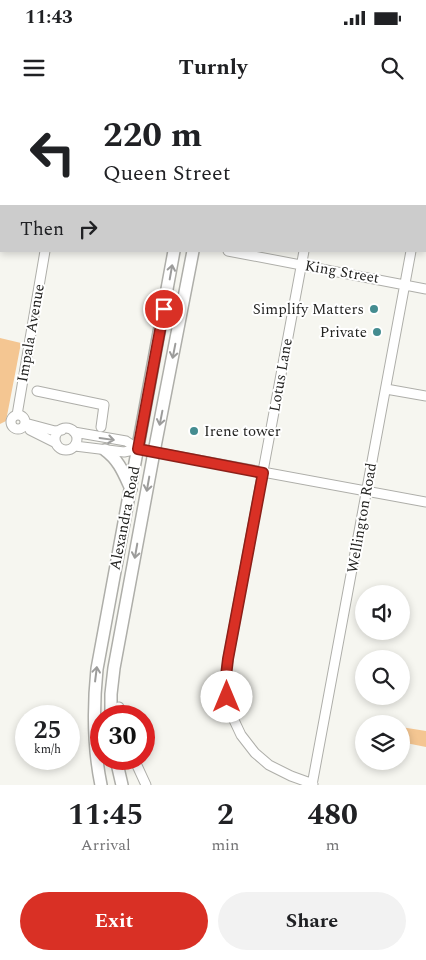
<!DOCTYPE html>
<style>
body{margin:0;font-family:Spectral,serif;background:#f2f2f2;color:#202124;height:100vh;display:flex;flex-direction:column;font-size:19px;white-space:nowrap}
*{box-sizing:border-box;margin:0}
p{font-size:16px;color:#757577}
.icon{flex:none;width:28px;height:28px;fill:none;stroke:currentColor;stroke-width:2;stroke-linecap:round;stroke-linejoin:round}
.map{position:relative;height:685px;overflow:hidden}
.drawer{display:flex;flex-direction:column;background:#fff;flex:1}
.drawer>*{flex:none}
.top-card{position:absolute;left:0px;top:0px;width:426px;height:152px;box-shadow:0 2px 8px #0003;background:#fff;color:#202124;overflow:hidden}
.buttons{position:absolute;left:355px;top:485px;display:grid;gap:10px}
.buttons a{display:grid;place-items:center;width:55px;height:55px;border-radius:50%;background:#fff;box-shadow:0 2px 8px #0003;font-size:25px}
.speed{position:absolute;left:15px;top:605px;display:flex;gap:10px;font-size:25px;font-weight:700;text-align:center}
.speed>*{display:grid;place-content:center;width:65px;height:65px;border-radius:50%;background:#fff;box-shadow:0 2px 8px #0003;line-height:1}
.speed small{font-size:12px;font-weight:400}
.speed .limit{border:8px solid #d22;background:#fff;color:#111}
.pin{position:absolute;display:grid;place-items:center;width:42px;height:42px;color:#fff;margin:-21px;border:2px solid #fff;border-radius:50%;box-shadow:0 1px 5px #0007}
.me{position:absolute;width:55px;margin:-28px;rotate:0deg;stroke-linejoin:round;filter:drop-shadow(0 0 4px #0008)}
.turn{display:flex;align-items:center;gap:18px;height:105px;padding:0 20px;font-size:22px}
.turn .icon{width:65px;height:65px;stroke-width:2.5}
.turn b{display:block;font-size:35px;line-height:42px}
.then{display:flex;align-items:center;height:48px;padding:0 20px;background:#0003;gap:10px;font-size:19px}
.eta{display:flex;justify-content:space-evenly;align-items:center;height:85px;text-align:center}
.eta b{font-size:30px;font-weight:700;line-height:35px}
.button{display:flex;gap:10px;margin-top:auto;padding:10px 20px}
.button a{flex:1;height:58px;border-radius:30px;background:#d93025;color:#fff;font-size:20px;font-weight:700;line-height:58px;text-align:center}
.button a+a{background:#f2f2f2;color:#202124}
.status{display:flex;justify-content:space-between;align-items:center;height:35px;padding:0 25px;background:#fff;direction:ltr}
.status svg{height:14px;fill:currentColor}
header{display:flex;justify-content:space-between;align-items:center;height:65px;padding:0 20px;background:#fff;font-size:22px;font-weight:700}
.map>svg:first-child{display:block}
.green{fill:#f4c692}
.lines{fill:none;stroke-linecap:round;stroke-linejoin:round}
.minor-casing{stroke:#aeaea9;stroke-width:11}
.major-casing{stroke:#aeaea9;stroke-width:14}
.minor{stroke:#fff;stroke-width:9}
.major{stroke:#fff;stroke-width:11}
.oneway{stroke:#9c9c9b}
.route-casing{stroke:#8d1f18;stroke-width:12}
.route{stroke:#d93025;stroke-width:9}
.poi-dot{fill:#448c90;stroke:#fff;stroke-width:2}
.labels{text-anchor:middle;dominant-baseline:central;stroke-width:4;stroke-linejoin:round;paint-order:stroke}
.street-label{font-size:15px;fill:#232321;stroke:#fff}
.poi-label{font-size:15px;fill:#232321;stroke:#fff;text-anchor:end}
</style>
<div class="status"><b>11:43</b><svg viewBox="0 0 49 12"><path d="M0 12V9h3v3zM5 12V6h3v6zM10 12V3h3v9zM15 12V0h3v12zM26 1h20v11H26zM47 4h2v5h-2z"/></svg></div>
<header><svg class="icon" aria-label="menu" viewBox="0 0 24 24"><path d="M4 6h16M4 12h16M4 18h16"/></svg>Turnly<svg class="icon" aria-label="search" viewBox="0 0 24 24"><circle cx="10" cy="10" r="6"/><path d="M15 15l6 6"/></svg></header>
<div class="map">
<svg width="426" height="685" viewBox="0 0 426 685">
<rect width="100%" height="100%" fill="#f6f6f0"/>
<!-- green -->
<path class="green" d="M0 238 21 243 6 321 0 324Z
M401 627 426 631V647L401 642Z"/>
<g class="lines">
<!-- minor casing -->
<g class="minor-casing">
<path id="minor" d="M75 1 77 0
M332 1V0
M425 79 426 73
M228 151 426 189
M304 151 228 559 226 576 227 597 233 618 241 635 255 653 269 665 291 676 313 684
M386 289 426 296
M37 291 104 305 101 327
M11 322a7 7 0 1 1 14 0a7 7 0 1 1-14 0Z
M17 315 45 151
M25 323 55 331 62 330
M55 339a11 11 0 1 1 22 0a11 11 0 1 1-22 0Z
M30 330 56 343
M74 332 126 341 138 349 426 402
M75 346 124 352 138 349
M119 607 121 616
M134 659 146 685
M312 685 411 151"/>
</g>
<!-- major casing -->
<g class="major-casing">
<path id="major" d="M201 1 202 0
M220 1V0
M105 350C119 360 124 374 131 389
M111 616V594L114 568 154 352 193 151
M116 659 122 685
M101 685C93 646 93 608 97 569L174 151"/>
</g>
<!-- minor -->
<use href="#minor" class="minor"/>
<!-- major -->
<use href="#major" class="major"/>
</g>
<!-- one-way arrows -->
<defs><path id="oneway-shaft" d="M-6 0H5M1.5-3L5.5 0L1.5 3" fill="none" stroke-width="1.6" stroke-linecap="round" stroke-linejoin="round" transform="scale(1.25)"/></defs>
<g class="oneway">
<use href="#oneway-shaft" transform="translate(171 172) rotate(-80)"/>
<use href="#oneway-shaft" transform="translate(174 251) rotate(101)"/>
<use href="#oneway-shaft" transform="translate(161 318) rotate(101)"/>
<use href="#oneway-shaft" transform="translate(107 339) rotate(8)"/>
<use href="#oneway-shaft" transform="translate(148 384) rotate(100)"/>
<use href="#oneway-shaft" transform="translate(136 451) rotate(100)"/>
<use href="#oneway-shaft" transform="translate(96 574) rotate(-83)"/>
</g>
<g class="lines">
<!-- route casing -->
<g class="route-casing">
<path id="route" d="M164 209 138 349 263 373 228 559 226 576 227 597"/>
</g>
<!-- route -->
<use href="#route" class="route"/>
</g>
<!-- markers -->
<g class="poi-dot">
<circle cx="374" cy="209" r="5"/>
<circle cx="377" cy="232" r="5"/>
<circle cx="194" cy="331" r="5"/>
</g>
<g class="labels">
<!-- street labels -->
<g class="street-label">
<text transform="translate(342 172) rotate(10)">King Street</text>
<text transform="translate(31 233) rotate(-80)">Impala Avenue</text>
<text transform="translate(281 275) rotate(-80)">Lotus Lane</text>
<text transform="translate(125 418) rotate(-79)">Alexandra Road</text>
<text transform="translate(362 418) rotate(-80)">Wellington Road</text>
</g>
<!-- poi labels -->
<g class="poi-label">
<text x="364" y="209">Simplify Matters</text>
<text x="367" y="232">Private</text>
<text x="204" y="331" text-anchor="start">Irene tower</text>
</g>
</g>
</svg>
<div class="buttons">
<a><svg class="icon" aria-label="sound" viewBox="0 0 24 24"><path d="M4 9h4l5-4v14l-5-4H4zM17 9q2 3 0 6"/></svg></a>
<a><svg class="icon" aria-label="search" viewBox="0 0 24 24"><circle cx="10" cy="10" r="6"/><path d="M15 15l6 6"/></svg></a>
<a><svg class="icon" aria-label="layers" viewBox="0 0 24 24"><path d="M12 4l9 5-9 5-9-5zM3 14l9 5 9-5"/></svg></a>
</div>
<div class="speed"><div>25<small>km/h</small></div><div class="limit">30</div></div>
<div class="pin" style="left:164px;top:209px;background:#d93025"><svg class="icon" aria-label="arrive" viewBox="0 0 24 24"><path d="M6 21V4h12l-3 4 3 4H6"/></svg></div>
<svg class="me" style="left:227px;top:597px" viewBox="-20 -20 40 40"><circle r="19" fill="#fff"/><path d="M0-13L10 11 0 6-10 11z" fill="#d93025"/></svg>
<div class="top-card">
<div class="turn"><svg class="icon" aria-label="left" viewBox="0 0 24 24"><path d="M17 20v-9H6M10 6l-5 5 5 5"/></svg><div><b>220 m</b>Queen Street</div></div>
<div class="then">Then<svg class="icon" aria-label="right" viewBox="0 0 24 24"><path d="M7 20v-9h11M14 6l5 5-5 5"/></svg></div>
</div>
</div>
<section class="drawer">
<div class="eta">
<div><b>11:45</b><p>Arrival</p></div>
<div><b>2</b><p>min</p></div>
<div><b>480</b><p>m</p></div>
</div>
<div class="button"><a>Exit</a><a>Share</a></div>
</section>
